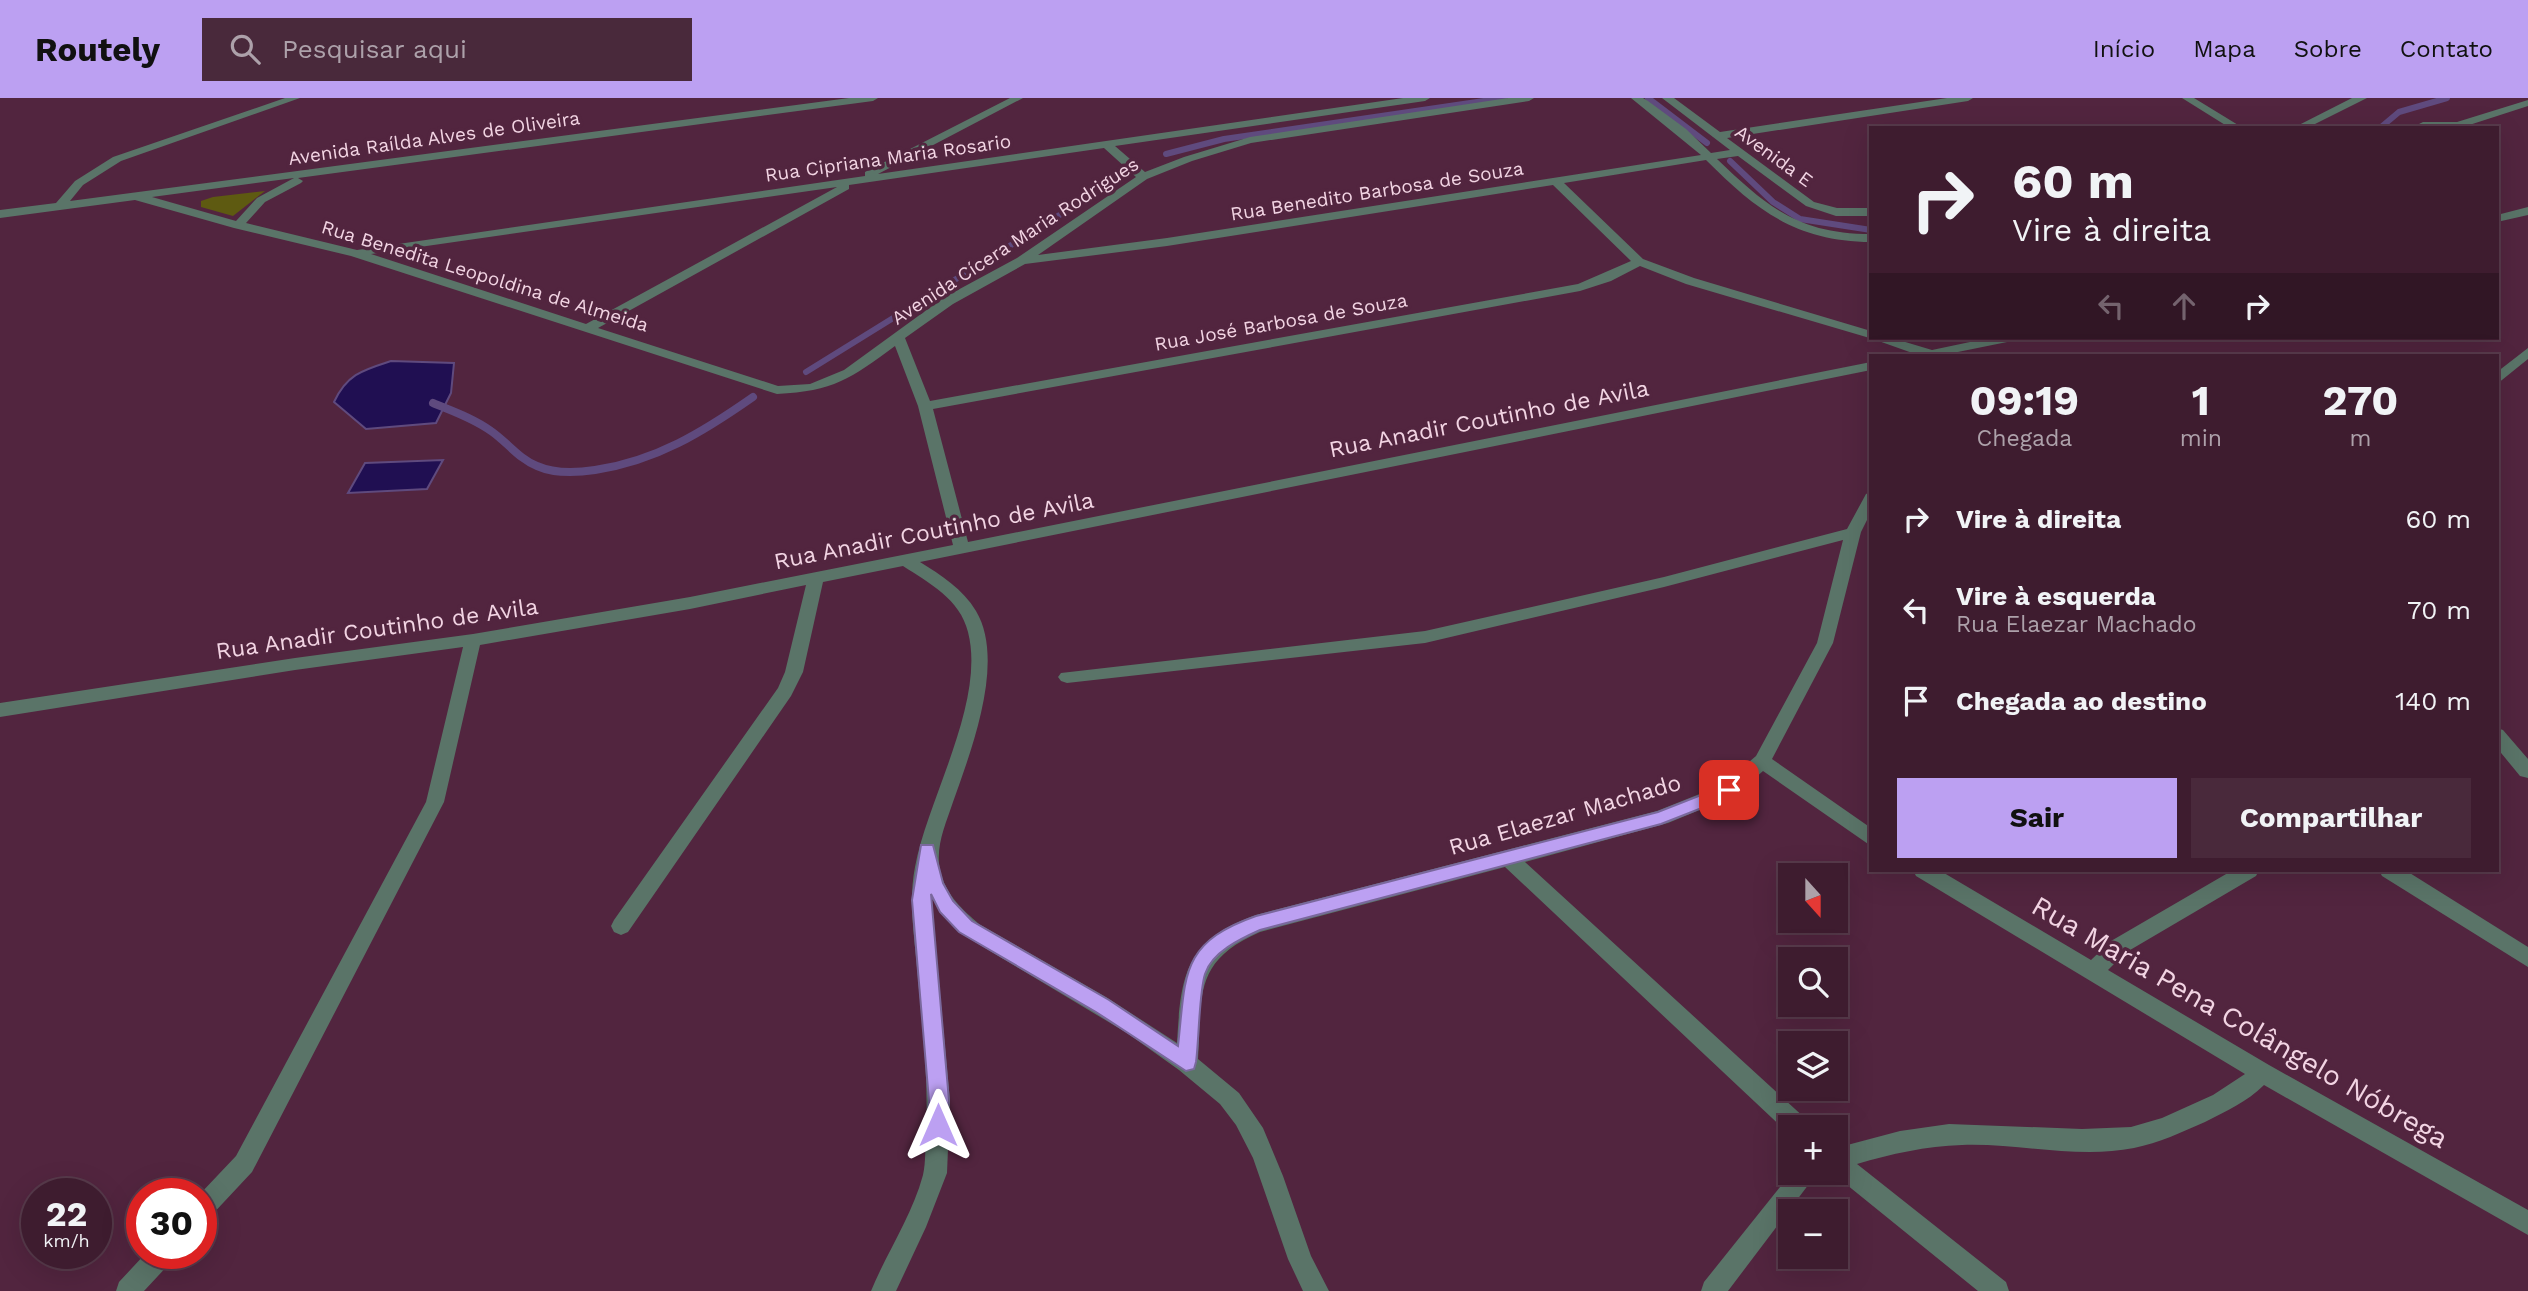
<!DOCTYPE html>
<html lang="pt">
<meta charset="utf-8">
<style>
body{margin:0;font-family:"Work Sans",sans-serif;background:#49293b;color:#f1f3f6;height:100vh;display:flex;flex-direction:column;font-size:26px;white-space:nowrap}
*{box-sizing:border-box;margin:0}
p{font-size:23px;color:#ada1aa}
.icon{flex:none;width:38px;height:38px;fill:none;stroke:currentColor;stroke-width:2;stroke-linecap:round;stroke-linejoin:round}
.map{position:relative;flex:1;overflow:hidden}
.side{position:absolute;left:1869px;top:256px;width:630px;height:518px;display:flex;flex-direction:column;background:#3e1c2f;border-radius:0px;box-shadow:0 7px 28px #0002,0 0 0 2px #573a4b}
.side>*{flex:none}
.top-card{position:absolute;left:1869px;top:28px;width:630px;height:214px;border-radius:0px;box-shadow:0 7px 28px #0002,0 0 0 2px #573a4b;background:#3e1c2f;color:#f1f3f6;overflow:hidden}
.needle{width:46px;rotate:159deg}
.tools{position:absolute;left:1778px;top:765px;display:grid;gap:14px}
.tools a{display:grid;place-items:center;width:70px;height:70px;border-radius:0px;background:#3e1c2f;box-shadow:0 7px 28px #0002,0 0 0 2px #573a4b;font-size:35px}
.speed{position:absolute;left:21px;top:1080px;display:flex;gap:14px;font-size:35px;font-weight:700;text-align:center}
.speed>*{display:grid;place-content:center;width:91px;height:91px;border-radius:50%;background:#3e1c2f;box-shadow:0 7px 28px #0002,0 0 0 2px #573a4b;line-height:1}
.speed small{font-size:18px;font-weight:400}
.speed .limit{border:10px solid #d22;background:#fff;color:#111}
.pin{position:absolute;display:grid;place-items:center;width:60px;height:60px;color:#fff;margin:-30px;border-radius:14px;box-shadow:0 4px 10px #0006}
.me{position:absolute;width:77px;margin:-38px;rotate:0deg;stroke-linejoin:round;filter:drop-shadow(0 0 5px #0008)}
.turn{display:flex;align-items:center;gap:24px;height:147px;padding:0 28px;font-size:32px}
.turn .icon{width:91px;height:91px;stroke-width:2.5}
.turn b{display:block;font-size:49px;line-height:60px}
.lanes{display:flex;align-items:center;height:66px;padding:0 28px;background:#0003;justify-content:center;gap:35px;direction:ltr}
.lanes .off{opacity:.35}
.eta{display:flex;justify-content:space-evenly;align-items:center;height:119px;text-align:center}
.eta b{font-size:42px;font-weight:700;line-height:49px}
.cta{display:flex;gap:14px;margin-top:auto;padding:14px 28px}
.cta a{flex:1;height:80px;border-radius:0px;background:#bca0f2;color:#111;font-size:28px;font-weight:700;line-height:80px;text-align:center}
.cta a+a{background:#49293b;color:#f1f3f6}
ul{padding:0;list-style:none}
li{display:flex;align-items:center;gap:21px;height:91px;padding:0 28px}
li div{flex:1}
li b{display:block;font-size:26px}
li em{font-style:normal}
header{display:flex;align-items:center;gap:42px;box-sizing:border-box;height:98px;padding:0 35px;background:#bca0f2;color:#111}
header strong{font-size:33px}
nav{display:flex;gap:38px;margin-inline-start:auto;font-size:24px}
.search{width:490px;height:63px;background:#49293b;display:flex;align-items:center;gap:18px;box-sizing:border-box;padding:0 24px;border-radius:0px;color:#ada1aa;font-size:26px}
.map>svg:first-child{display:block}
.green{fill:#5e5a11}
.water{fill:#200f52;stroke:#5f4a7e;stroke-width:2}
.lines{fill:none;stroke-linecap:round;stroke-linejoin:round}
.stream-far1{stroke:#5f4a7e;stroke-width:6}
.stream{stroke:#5f4a7e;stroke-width:8}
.minor{fill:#5a7468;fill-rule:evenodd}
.route{fill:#bca0f2;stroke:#7a689d;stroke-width:2}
.labels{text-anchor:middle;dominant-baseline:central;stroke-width:7;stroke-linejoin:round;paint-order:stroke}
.far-street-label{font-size:19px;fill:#f2d4e3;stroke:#52253f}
.street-label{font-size:23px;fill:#f2d4e3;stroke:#52253f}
.near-street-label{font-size:28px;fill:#f2d4e3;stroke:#52253f}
</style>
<header>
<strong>Routely</strong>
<div class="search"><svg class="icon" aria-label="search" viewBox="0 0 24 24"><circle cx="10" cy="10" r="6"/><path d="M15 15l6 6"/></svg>Pesquisar aqui</div>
<nav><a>Início</a><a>Mapa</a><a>Sobre</a><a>Contato</a></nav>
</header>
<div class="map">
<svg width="2528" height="1193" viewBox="0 0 2528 1193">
<rect width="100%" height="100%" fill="#52253f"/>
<!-- green -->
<path class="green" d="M265 93 233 118 201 109V103L213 99Z"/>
<!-- water -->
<path class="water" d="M391 263 454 265 451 295 436 325 366 331 334 304C347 276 363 272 391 263Z
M443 362 427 391 348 395 365 365Z"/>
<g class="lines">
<!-- stream-far1 -->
<path class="stream-far1" d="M1648 0 1707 45
M2380 30 2399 14 2447 0
M1166 56 1224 41 1504 0
M1730 63 1773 104 1800 121 1871 132
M806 274 1116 82"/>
<!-- stream -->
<path class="stream" d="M433 305C452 313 473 320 491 333 507 344 519 361 537 368 555 376 576 375 595 372 656 363 703 334 753 299"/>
<!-- minor -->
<path class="minor" d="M285 0H300L121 63 83 87 70 103 849 0H878L873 3 298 80 303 83 301 85 265 104 246 125 357 152 865 78V74L1010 0H1023L878 76 1403 0H1430L1425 3 1115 48 1145 74 1184 59 1250 39 1508 0H1534L1529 3 1251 45 1192 63 1147 81 1038 157 1167 140 1701 57 1631 0H1643L1648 3 1686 31 1711 55 1730 52 1662 0H1674L1720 34 1947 0H1973L1968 3 1727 40 1814 104 1837 110H1871V118H1836L1806 108 1738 58 1717 61C1767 109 1799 136 1871 136V144C1796 143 1757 113 1706 62L1564 85 1643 161 1694 180 1871 233V240H1892L1932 252 1989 240H2013L2012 243 1943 257H1918L1873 241 1686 186 1640 168 1611 183 1580 193 933 311 968 444 1871 264V272L920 464C941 477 963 491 976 513 1006 563 971 653 953 704 945 728 934 751 941 776 947 798 963 812 979 826L1106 899 1177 945C1181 877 1185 842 1256 817L1657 713 1722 687 1756 658 1817 545 1843 442 1664 489 1425 545 1067 585 1061 583 1058 579 1061 575 1425 533 1664 479 1847 431 1866 396 1871 394V414L1861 434 1833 545 1772 661 1871 730V748L1763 673 1736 697 1668 725 1525 764 1806 1021 1809 1029H1790V1037L1505 769 1260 834C1193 863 1202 897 1198 961L1239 995 1263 1030 1283 1078 1311 1158 1329 1193H1303L1288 1161 1253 1060 1236 1027 1220 1006 1179 972 1127 935 965 838 950 825 931 799 950 1003 947 1075 926 1129 896 1193H871C887 1154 912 1118 923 1077 926 1064 925 1048 926 1034 929 976 921 917 916 859 913 829 909 800 915 769 927 702 986 604 968 534 960 501 929 485 903 468L823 484 803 574 791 598 628 834 621 837 614 834 611 828 614 822 778 590 785 574 806 487 690 511 480 547 444 704 252 1074 209 1120 201 1124 200 1096 236 1058 426 704 463 549 295 572 0 619V605L295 560 473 536 690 499 953 447 918 308 895 248C850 281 834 293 777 296L351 158 234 130 135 102 0 120V112L56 105 75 83 113 59ZM1104 50 1136 79 1017 160 943 200 844 272 810 286 778 288 598 230 849 91V87ZM294 80 257 100 236 123 152 99ZM1553 87 1631 163 1578 186 930 303 905 240 953 206 1025 166 1167 148ZM837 89 586 226 371 156Z
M2182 0H2194L2243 30H2230Z
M2352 0H2367L2307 30H2293Z
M2528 2V8L2460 30H2411L2423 24H2457Z
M2528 109V117L2497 124V117Z
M2528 250V261L2497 286V274Z
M2497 630 2503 632 2528 661V680L2520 678 2497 650Z
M1913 772H1939L2091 862 2111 843 2233 772H2259L2256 778 2125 855 2108 872 2269 967 2528 1112V1137L2264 987C2247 1004 2226 1013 2205 1024 2182 1034 2159 1045 2134 1050 2078 1061 2019 1045 1962 1047 1926 1048 1891 1056 1857 1066L2006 1184 2009 1193H1978L1831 1074H1836V1050L1900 1033 1949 1026 2082 1031 2131 1029 2162 1020 2213 997 2245 976 1916 778Z
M2379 772H2405L2528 849V869L2382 778Z
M1792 1074H1818L1728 1193H1701L1704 1184Z
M146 1155H174L171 1164 144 1193H116L119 1184Z"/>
</g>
<!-- route -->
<path class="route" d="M1729 686 1735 688 1738 692 1735 697 1661 726 1260 832C1240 841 1212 854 1205 876 1199 895 1199 942 1196 964L1194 971 1186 973 1096 914 959 834 940 814 931 796 949 1003 945 1034 938 1037 930 1034 927 1027 929 1003 912 802 921 747H933L943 785 953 803 972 823 1109 902 1178 948C1186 878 1179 845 1256 818L1658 714Z"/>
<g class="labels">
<!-- far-street labels -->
<g class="far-street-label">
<text transform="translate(434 40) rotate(-8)">Avenida Raílda Alves de Oliveira</text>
<text transform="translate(1774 58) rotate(36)">Avenida E</text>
<text transform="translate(888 60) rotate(-8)">Rua Cipriana Maria Rosario</text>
<text transform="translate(1377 93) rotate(-9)">Rua Benedito Barbosa de Souza</text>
<text transform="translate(1015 143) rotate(-33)">Avenida Cícera Maria Rodrigues</text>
<text transform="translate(485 178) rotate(17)">Rua Benedita Leopoldina de Almeida</text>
<text transform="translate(1281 224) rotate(-10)">Rua José Barbosa de Souza</text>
</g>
<!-- street labels -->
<g class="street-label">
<text transform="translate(1489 321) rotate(-11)">Rua Anadir Coutinho de Avila</text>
<text transform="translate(934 433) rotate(-11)">Rua Anadir Coutinho de Avila</text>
<text transform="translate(377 531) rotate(-8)">Rua Anadir Coutinho de Avila</text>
<text transform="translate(1565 717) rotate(-16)">Rua Elaezar Machado</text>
</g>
<!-- near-street labels -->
<g class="near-street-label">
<text transform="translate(2240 924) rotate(30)">Rua Maria Pena Colângelo Nóbrega</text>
</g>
</g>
</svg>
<div class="tools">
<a><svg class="needle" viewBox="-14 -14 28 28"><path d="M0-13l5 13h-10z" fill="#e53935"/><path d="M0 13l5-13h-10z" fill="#ada1aa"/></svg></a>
<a><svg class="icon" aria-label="search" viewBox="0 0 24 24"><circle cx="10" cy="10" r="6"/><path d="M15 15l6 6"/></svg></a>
<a><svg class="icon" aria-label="layers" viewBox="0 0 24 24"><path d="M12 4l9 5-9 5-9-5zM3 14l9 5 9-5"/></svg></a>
<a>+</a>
<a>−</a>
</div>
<div class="speed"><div>22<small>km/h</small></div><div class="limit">30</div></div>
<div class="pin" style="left:1729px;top:692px;background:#d93025"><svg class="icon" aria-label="arrive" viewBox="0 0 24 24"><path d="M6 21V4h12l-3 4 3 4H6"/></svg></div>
<svg class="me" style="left:938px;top:1027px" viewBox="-20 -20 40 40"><path d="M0-17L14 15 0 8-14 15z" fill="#bca0f2" stroke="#fff" stroke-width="4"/></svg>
<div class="top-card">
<div class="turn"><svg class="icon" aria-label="right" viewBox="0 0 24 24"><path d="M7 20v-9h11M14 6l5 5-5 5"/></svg><div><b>60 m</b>Vire à direita</div></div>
<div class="lanes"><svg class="icon off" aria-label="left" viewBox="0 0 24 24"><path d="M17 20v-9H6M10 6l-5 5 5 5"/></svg><svg class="icon off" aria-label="ahead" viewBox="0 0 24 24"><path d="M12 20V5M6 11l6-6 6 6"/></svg><svg class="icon" aria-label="right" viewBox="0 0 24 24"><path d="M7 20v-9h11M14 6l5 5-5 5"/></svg></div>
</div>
<section class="side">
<div class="eta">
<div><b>09:19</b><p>Chegada</p></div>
<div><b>1</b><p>min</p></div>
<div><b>270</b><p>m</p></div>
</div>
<ul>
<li><svg class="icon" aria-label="right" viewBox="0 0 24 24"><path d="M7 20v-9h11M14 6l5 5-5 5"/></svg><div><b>Vire à direita</b></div><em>60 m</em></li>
<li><svg class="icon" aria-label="left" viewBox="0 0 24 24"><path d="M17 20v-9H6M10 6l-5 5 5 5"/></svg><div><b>Vire à esquerda</b><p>Rua Elaezar Machado</p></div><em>70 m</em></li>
<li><svg class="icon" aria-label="arrive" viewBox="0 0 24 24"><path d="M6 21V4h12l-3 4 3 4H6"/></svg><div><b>Chegada ao destino</b></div><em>140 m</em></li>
</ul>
<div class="cta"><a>Sair</a><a>Compartilhar</a></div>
</section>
</div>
